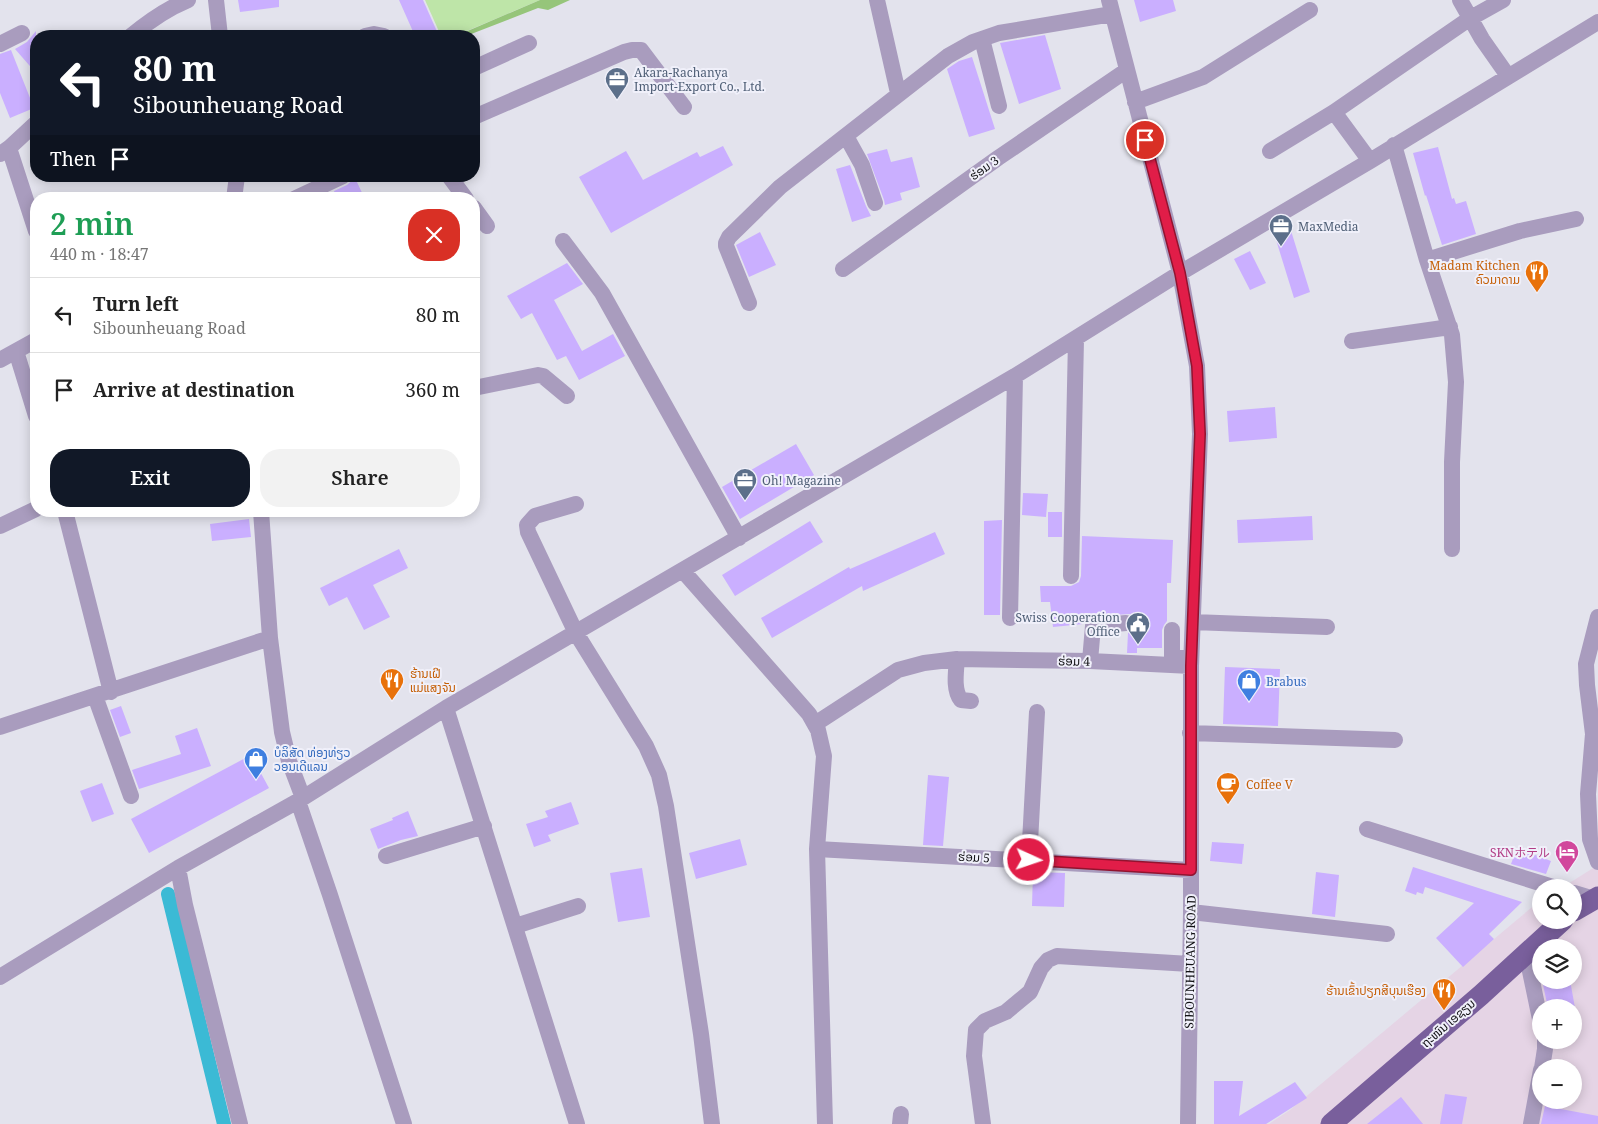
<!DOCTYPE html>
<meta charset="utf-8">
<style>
body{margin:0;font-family:"Noto Serif","Noto Sans JP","Noto Sans Lao",serif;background:#f2f2f2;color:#222;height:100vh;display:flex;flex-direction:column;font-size:19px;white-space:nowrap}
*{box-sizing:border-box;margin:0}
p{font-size:16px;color:#767676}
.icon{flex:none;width:28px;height:28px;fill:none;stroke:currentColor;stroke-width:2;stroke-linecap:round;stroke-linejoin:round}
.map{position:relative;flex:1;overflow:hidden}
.drawer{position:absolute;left:30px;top:192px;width:450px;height:325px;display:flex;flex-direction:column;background:#fff;border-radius:20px;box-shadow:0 2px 12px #0003}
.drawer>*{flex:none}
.top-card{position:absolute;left:30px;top:30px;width:450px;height:152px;border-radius:20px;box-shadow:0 2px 12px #0003;background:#111827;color:#fff;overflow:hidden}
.controls{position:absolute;left:1532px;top:879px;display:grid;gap:10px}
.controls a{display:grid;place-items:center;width:50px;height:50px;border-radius:50%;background:#fff;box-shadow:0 2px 12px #0003;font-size:25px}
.pin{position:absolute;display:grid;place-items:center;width:42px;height:42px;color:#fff;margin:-21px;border:2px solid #fff;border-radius:50%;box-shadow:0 1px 5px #0007}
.me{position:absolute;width:55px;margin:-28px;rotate:93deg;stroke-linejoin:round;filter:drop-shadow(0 0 4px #0008)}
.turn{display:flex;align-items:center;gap:18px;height:105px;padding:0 20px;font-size:22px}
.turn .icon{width:65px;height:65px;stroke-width:2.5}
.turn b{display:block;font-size:35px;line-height:42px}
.then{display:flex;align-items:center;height:48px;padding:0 20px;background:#0003;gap:10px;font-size:19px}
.round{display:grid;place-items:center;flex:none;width:52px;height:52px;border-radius:20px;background:#f2f2f2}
.overview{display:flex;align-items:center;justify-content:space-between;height:85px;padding:0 20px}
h1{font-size:30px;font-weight:600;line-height:38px;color:#1e9e55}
.button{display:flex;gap:10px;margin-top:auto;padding:10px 20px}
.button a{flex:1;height:58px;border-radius:20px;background:#111827;color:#fff;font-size:20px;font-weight:600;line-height:58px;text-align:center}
.button a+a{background:#f2f2f2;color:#222}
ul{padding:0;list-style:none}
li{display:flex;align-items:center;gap:15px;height:75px;padding:0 20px;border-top:1px solid #e0e0e0}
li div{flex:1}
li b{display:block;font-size:19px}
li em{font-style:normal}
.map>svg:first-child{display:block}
.commercial{fill:#e5d4e5;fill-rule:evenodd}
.green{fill:#bee5a8}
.forest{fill:#96c57a}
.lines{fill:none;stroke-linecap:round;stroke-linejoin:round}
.canal{stroke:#3bbad5;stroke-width:14}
.building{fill:#caafff}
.minor{stroke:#a99cbe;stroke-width:16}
.major{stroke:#795f9c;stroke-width:21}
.route-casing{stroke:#92132f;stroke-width:12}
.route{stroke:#e11d48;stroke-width:9}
.labels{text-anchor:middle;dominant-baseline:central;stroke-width:4;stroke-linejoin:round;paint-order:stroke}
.service-label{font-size:12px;fill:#4e5e75;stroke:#f0f0fa;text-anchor:start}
.street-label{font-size:12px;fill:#101013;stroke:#f0f0fa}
.food-label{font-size:12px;fill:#c56008;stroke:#f0f0fa;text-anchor:end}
.shop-label{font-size:12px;fill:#366cbe;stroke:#f0f0fa;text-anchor:start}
.hotel-label{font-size:12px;fill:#b23c85;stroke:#f0f0fa;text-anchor:end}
</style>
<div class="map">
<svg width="1598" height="1124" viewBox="0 0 1598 1124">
<rect width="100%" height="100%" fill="#e3e3ed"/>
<!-- commercial -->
<path class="commercial" d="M1598 865V1124H1269L1290 1110 1531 908 1541 901V920H1574V888L1563 887ZM1541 948H1574V980H1541ZM1541 1008H1574V1040H1541ZM1541 1068H1574V1100H1541Z"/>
<!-- green -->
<path class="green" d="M425 0H540L455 36H441Z"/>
<!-- forest -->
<path class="forest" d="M540 0H570L548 10 538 8 466 36H456Z"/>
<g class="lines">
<!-- canal -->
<path class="canal" d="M168 894 224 1124"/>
</g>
<!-- building -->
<path class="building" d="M238 0H279V7L240 12Z
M399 0H423L439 36H415Z
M1134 0H1173L1176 11 1140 22Z
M36 31V73L15 49 27 42Z
M1045 35 1061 89 1019 104 1000 43Z
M11 50 34 108 10 118 0 93V54Z
M972 57 995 129 969 137 947 69 959 61Z
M723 146 733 165 611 233 579 177 626 151 643 180 697 152 700 157Z
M1438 147 1452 199 1454 198 1456 204 1466 201 1476 234 1442 245 1426 195 1425 196 1413 153Z
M887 149 891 162 912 157 920 187 900 193 902 200 885 205 884 200 867 154Z
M850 165 866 206 871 216 852 222 836 169Z
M355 178 365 199H337L334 191 347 185Z
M1288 221 1310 292 1294 298 1273 230Z
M760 232 776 265 749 277 736 245Z
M1250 251 1266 283 1250 290 1234 259Z
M567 263 583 284 554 300 582 351 613 334 625 356 579 380 566 356 557 360 532 313 521 319 507 296Z
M1275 407 1277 438 1229 442 1227 411Z
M796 444 814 475 740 519 722 487Z
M1023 493 1048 494 1046 517 1022 515Z
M1048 512H1062V537H1048Z
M1312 516 1313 540 1238 543 1237 520Z
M249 519 251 537 212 541 210 524Z
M1002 520 1000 615H984V521Z
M810 521 823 542 735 596 722 575Z
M935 532 945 554 863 591 862 586 772 638 761 618 849 567 850 569Z
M1082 536 1173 540 1171 583H1167V621L1164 625 1162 630V648H1137V653H1127L1128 633 1135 628 1136 623 1134 617 1130 614 1082 617 1083 624 1053 627 1050 602H1041L1040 586H1071L1079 582 1081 576Z
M399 549 408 568 373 585 390 617 364 630 347 597 329 606 320 588Z
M1225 667 1280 669 1278 726 1223 724Z
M121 706 131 733 120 737 110 710Z
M197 728 211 766 139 789 132 770 181 754 175 736Z
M251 755 269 788 149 853 131 819Z
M928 775 949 777 943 846 923 845Z
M102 783 114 814 92 822 80 791Z
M571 802 579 824 548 835 551 841 534 847 526 824 548 817 545 811Z
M408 811 418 836 401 840 378 849 370 829 393 820 392 818Z
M740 839 747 865 696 879 689 853Z
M1212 842 1244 844 1242 864 1210 861Z
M1517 848 1551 861 1546 874 1511 864Z
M1413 867 1522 902 1489 934 1494 939 1463 967 1436 938 1474 903 1425 887 1423 894 1417 892 1416 895 1405 891Z
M642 868 650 917 618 922 610 873Z
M1033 872 1065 873 1064 907 1032 906Z
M1316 872 1339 875 1335 917 1312 914Z
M1542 980H1570L1575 1008H1548Z
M1214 1081H1243L1239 1116 1295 1082 1307 1098 1266 1124H1214Z
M1445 1094 1467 1097 1462 1124H1440Z
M1401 1097 1423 1124H1367Z
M1545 1106 1598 1116V1124H1541Z"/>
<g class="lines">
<!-- minor -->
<path class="minor" d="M216 0 220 36
M877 0 898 93
M1109 0 1180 273 1197 366 1200 434 1191 666V912L1188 1124
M1460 0 1482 39 1508 76
M131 36C149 21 166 9 188 0
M365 36 374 34 384 36
M982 39 999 106
M0 44 22 33
M474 68 529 43
M1135 102 1203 77 1310 10
M1334 112 1370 161
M474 117 624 52 632 50H641L684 107
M846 136 862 165 875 203
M1394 145 1427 260 1452 335 1456 382 1452 462V549
M9 148 36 231
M1270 151 1334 112 1469 19 1503 0
M0 154 9 148 36 123
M449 176 466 199
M234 199 237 176
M294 199 343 176
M474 208 487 226
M563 241 602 293 739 538
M1427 260 1520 231 1576 219
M843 269 998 158 1127 70
M749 303 726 246V243L729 237 780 187 948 56 973 42 999 33 1112 14
M1352 341 1450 327
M16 351 36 416
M0 360 36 340
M474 388 538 375 543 376 567 396
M576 504 535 516 527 525 528 532 576 633 646 746 659 775 666 806 701 1034 712 1124
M65 511 111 692
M261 511 270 638 282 732 289 761 303 798
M0 526 36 509
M683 571 809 714 818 730 824 756 817 849 825 1124
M1071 576 1076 339
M1598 617 1586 664 1587 685 1593 734 1588 794 1590 839 1598 862
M1010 618 1015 376
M1193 622 1327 627
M1172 630V658H1189
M957 659C956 672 953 690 961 700L971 701
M1090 661 1093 626 1126 623
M95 696 131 796
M446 708 577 1124
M815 724 898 670 924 663 957 659 1090 661 1191 666
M0 727 270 638
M1190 733 1395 740
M298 801 330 895 404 1124
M1367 829 1556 888
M817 849 1191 870
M386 856 484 826
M1029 861 1037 712
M178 868 185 905 240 1124
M1574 893 1594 899
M1191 912 1387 934
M515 926 578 906
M1526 952 1541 1024
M0 977 178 868 298 801 446 708 1015 376 1180 273 1370 161 1598 22
M1542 1068 1545 1049V1040
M900 1124 901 1114
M983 1124 974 1056 976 1030 985 1021 1006 1012 1030 992 1041 968 1048 960 1057 956 1190 964
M1531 1124 1541 1070"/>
<!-- major -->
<path class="major" d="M1574 911 1598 897
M1331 1124 1481 995 1563 920"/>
</g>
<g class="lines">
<!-- route casing -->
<g class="route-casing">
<path id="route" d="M1029 860 1191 870V666L1200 434 1197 366 1180 273 1145 140"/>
</g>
<!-- route -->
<use href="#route" class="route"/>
</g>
<!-- icons -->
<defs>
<g id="office-pin" transform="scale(1.25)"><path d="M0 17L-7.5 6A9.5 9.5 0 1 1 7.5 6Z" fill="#5c6f8a" stroke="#f0f0fa"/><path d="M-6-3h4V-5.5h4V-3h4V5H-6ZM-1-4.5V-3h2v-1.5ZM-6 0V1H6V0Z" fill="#fff"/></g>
<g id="restaurant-pin" transform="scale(1.25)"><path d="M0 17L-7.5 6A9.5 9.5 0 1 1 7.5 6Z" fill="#e8710a" stroke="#f0f0fa"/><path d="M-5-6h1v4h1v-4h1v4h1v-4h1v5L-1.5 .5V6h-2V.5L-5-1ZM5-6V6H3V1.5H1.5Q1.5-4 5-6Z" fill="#fff"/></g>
<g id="civic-pin" transform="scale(1.25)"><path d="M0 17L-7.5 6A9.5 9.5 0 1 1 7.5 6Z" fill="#5c6f8a" stroke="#f0f0fa"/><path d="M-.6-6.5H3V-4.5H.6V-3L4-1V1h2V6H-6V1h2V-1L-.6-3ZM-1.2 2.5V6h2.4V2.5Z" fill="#fff"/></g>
<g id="shop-pin" transform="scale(1.25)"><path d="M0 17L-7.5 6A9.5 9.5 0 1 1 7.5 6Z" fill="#3f7fe0" stroke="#f0f0fa"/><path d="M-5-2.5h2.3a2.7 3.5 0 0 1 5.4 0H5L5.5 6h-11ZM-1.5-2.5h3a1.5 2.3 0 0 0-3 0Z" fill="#fff"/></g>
<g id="cafe-pin" transform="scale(1.25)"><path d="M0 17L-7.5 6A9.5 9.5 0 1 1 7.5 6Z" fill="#e8710a" stroke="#f0f0fa"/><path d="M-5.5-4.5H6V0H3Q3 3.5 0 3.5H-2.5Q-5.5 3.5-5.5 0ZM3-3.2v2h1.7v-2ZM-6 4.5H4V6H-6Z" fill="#fff"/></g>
<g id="hotel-pin" transform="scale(1.25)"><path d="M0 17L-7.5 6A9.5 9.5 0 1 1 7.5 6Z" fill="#d1479c" stroke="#f0f0fa"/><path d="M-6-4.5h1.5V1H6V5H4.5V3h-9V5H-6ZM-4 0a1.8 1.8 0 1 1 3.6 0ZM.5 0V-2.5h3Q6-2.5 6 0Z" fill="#fff"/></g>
</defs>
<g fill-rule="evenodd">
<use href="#office-pin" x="617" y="79"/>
<use href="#office-pin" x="1281" y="226"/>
<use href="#restaurant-pin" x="1537" y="272"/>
<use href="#office-pin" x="745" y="480"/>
<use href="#civic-pin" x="1138" y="624"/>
<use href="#restaurant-pin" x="392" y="680"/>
<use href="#shop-pin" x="1249" y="681"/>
<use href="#shop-pin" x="256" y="759"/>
<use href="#cafe-pin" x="1228" y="784"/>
<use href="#hotel-pin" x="1567" y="852"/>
<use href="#restaurant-pin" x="1444" y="990"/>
</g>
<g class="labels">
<!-- service labels -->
<g class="service-label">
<text x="634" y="72">Akara-Rachanya<tspan x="634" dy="14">Import-Export Co., Ltd.</tspan></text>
<text x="1298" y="226">MaxMedia</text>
<text x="762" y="480">Oh! Magazine</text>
<text x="1120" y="617" text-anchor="end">Swiss Cooperation<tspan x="1120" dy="14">Office</tspan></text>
</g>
<!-- street labels -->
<g class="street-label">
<text transform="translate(984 168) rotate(-35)">ຮ່ອມ 3</text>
<text transform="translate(1074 661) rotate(1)">ຮ່ອມ 4</text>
<text transform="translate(974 857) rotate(3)">ຮ່ອມ 5</text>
<text transform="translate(1190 962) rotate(-89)">SIBOUNHEUANG ROAD</text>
<text transform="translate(1448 1023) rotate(-41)">ຖະໜົນ ເອຊຽນ</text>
</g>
<!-- food labels -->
<g class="food-label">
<text x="1520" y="265">Madam Kitchen<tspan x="1520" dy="14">ຄົວມາດາມ</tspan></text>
<text x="410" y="673" text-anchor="start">ຮ້ານເຝີ<tspan x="410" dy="14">ແມ່ແສງຈັນ</tspan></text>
<text x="1246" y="784" text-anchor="start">Coffee V</text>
<text x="1426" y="990">ຮ້ານເຂົ້າປຽກສີບຸນເຮືອງ</text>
</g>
<!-- shop labels -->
<g class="shop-label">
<text x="1266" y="681">Brabus</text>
<text x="274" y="752">ບໍລິສັດ ທ່ອງທ່ຽວ<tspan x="274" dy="14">ວອນເດີແລນ</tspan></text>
</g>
<!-- hotel labels -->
<g class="hotel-label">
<text x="1550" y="852">SKNホテル</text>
</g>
</g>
</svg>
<div class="controls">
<a><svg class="icon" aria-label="search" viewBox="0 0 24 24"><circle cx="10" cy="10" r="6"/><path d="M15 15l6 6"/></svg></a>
<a><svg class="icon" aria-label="layers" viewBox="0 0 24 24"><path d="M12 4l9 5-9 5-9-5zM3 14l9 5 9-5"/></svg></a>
<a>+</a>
<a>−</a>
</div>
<div class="pin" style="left:1145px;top:140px;background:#d93025"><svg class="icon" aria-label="arrive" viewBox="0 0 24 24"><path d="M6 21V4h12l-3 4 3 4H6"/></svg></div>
<svg class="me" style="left:1029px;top:860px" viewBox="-20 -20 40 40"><circle r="17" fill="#e11d48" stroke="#fff" stroke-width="3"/><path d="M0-11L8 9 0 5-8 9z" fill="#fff"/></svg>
<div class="top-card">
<div class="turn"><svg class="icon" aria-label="left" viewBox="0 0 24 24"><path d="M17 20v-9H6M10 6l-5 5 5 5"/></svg><div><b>80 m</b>Sibounheuang Road</div></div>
<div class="then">Then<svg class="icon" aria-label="arrive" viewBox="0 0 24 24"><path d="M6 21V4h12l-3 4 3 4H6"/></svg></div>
</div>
<section class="drawer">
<div class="overview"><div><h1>2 min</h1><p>440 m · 18:47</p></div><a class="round" style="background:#d93025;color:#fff"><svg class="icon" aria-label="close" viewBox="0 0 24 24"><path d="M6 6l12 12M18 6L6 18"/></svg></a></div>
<ul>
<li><svg class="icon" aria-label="left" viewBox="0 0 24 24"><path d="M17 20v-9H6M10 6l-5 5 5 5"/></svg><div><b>Turn left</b><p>Sibounheuang Road</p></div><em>80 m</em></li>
<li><svg class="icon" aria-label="arrive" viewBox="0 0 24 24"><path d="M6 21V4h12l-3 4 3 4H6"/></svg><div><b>Arrive at destination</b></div><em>360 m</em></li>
</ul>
<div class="button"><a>Exit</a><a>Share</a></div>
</section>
</div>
